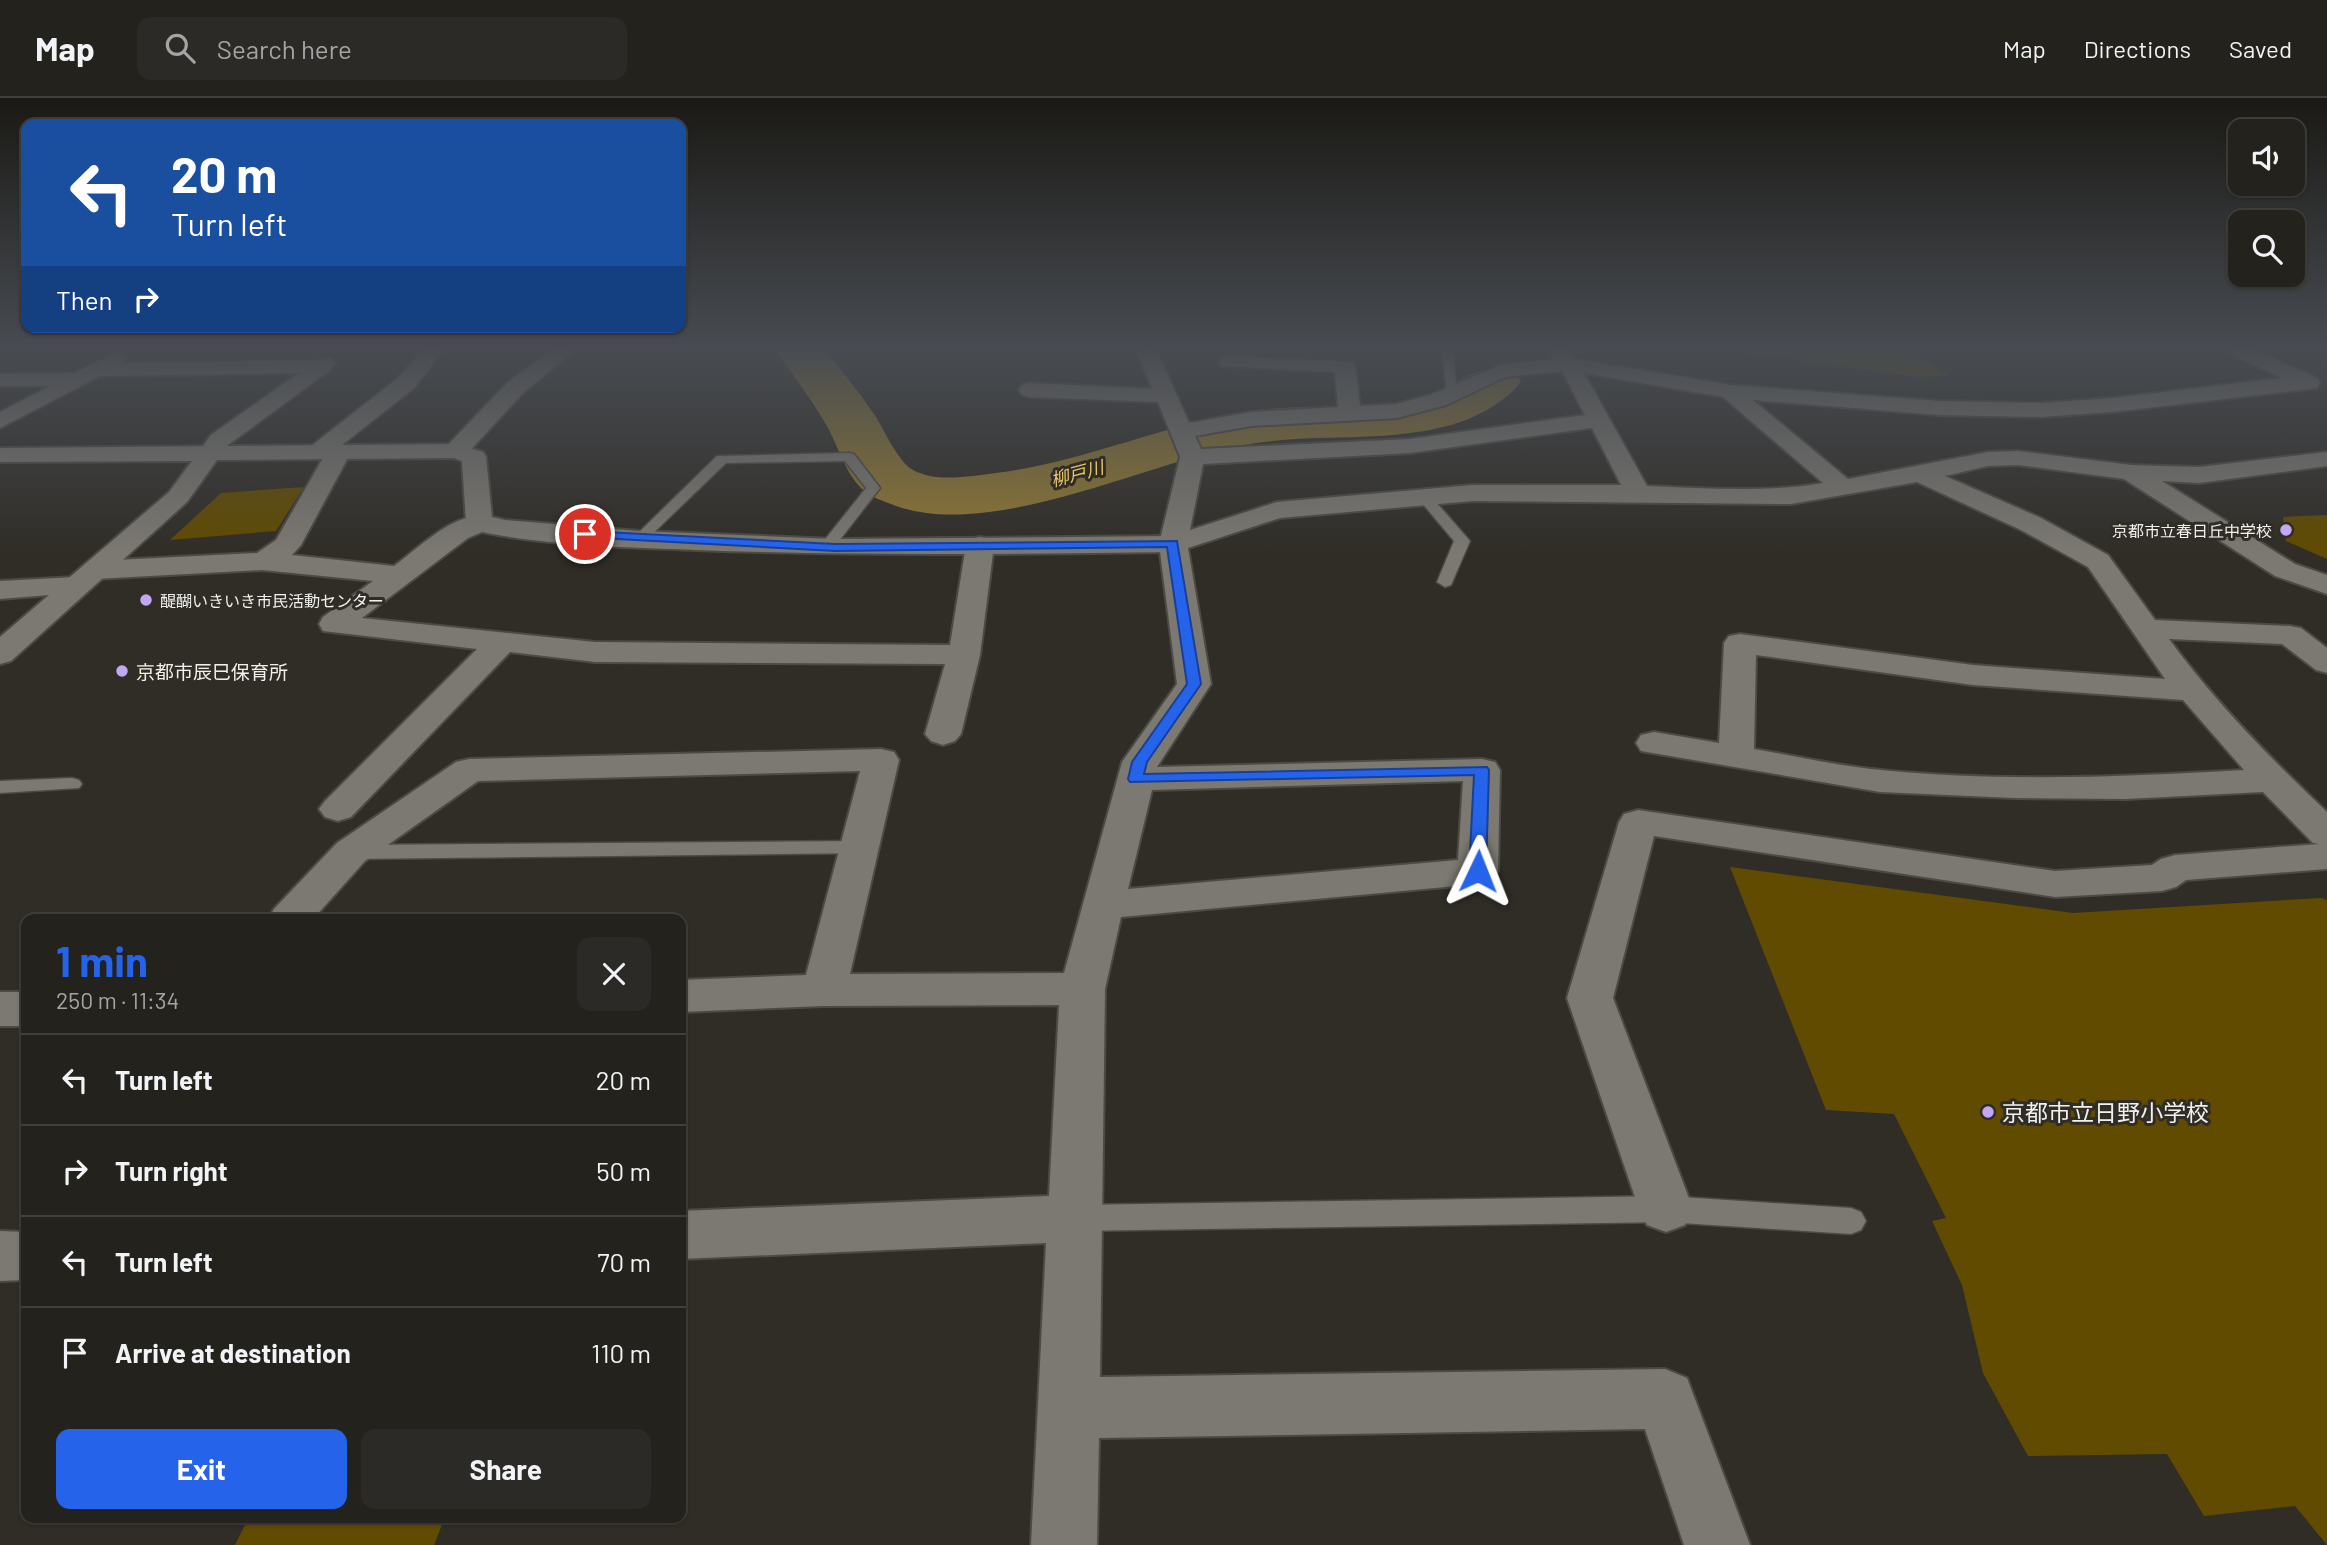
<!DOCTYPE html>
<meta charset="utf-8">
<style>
body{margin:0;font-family:Barlow,"Noto Sans JP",sans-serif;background:#2c2a26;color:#f1f3f6;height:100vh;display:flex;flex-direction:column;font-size:26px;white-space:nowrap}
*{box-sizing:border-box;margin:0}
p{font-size:23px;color:#a3a4a4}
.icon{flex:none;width:38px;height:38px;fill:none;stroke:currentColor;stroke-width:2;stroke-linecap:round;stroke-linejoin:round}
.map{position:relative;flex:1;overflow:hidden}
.sheet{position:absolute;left:21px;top:816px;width:665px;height:609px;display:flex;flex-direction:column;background:#24221d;border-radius:14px;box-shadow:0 2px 5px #0004,0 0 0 2px #413f3b}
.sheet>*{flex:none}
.guide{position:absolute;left:21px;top:21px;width:665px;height:214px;border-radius:14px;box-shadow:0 2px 5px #0004,0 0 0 2px #413f3b;background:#1a4fa0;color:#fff;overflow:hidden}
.controls{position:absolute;left:2228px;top:21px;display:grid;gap:14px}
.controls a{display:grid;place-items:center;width:77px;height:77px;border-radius:14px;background:#24221d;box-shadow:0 2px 5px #0004,0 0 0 2px #413f3b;font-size:35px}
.pin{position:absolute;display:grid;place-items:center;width:60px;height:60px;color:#fff;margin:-30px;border:4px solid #fff;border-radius:50%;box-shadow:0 2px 7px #0007}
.me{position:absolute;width:77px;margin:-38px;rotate:2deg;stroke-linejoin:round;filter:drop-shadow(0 0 5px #0008)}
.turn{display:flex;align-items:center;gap:24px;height:147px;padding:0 35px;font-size:32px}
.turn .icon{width:91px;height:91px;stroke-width:2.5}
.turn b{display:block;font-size:49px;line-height:60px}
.then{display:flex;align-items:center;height:66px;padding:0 35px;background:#0003;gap:14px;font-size:26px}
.round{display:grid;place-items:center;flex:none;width:74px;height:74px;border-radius:14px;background:#2c2a26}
.headline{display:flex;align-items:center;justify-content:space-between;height:119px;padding:0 35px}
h1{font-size:42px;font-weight:700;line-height:52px;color:#2563eb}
.primary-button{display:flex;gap:14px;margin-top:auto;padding:14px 35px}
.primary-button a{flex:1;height:80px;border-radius:14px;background:#2563eb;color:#fff;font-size:28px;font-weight:700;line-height:80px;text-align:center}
.primary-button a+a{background:#2c2a26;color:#f1f3f6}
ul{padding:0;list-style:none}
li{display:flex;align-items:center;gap:21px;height:91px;padding:0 35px;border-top:2px solid #413f3b}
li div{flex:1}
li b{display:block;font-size:26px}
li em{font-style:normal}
header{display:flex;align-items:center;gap:42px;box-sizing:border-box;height:98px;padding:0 35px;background:#24221d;border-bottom:2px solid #413f3b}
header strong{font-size:33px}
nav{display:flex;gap:38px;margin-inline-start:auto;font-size:24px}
.search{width:490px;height:63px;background:#2c2a26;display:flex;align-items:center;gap:18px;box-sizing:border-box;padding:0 24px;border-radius:14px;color:#a3a4a4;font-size:26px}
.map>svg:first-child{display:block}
.green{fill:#614b01}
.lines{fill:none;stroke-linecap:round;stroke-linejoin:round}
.river{fill:#907833;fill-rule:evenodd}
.lane-casing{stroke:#4c4a45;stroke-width:3}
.street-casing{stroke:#4c4a45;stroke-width:4}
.secondary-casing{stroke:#4c4a45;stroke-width:4}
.lane{fill:#7c7972;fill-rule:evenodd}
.street{fill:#7c7972;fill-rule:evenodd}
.secondary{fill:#7c7972;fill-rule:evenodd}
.route{fill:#2563eb;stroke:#184099;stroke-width:2}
.poi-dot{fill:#c2a8f3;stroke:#302d27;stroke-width:2.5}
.labels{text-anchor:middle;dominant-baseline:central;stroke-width:6;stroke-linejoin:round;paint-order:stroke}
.far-poi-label{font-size:16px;fill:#f1f0ec;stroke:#302d27;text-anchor:end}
.far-water-label{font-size:18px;font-style:italic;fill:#e9c766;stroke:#302d27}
.poi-label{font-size:19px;fill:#f1f0ec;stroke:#302d27;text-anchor:start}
.near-poi-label{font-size:23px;fill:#f1f0ec;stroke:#302d27;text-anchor:start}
</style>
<header>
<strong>Map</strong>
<div class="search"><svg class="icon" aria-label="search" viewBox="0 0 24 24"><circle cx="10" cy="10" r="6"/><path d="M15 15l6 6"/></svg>Search here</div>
<nav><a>Map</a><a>Directions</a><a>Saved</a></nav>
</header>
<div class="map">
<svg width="2327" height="1447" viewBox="0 0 2327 1447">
<rect width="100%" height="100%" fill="#302d27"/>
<!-- green -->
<path class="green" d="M1729 253H1907L1949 277 1919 279Z
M304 389 276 433 170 442 221 395Z
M2327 417V461L2286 443 2283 419Z
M1730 769 2073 815 2321 800 2327 802V1447L2295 1408 2204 1418 2167 1356 2028 1358 1983 1275 1962 1187 1932 1123 1946 1120 1894 1016 1826 1012Z
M249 1419H445L434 1447H235Z"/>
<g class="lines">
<!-- river -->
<path class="river" d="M776 253H826C843 274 859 294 874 316 884 331 898 364 913 372 937 385 970 378 996 375 1079 365 1156 330 1237 315 1293 305 1350 312 1406 304 1448 298 1471 262 1514 272L1521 283C1507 304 1475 320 1451 327 1387 345 1321 335 1256 345 1154 360 997 443 896 408 887 404 875 401 867 395 845 379 838 345 824 323 810 299 792 276 776 253Z"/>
<!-- lane casing -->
<g class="lane-casing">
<path id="lane" d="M1442 253H1453L1457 298 1447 295Z
M849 355 854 356 880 390 832 452 827 454 819 449 866 390 845 363 726 365 644 444H634L632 441 717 358Z
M1424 395 1429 396 1470 443 1451 487 1445 489 1437 484 1454 443 1417 399Z
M72 680 79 682 82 686 79 690 0 695V683Z
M859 743 867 745 870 750 867 755 351 761 343 759 340 754 343 749 351 747Z
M1666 1098 1851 1110 1861 1114 1866 1123 1861 1132 1851 1136 1666 1124 1075 1133 1065 1129 1060 1120 1065 1111 1075 1107Z"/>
</g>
<!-- street casing -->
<g class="street-casing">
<path id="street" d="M422 253H443L414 290 342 347 348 349 351 354 301 447 292 457 394 468C419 450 456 411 489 419L492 425 489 431 468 440 362 520 595 544 950 547 966 447 970 441 980 439 990 441 994 447 980 557 961 636 955 643 943 647 931 643 925 636 945 566 595 564 510 554 351 719 338 723 325 719 319 711 325 703 477 551 323 533 319 526 323 519 373 483 262 472 95 481 85 478 81 472 85 466 95 463 257 455 276 442 323 360 310 359 307 354 310 349 398 280Z
M551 253H574L523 295 465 358 456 360 447 358 444 353 447 348 507 285Z
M1137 253H1157L1189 325 1251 314 1338 309 1335 274 1222 268 1219 264 1222 260 1229 258 1352 264 1355 268 1360 308 1396 306 1430 297 1501 267 1554 261 1548 253H1569L1576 261 1730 287 1940 303 2040 305 2113 300 2282 280 2233 257 2230 253H2257L2317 280 2320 285 2317 290 2309 291 2113 314 2040 319 1940 317 1753 302 1848 381 1988 354 2018 353 2131 367 2199 369 2327 354V368L2199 385 2162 383 2295 466 2327 477V496L2275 478 2124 381 2018 367 1988 368 1945 378 2041 420 2108 457 2155 522 2290 528 2301 530 2327 550V575L2316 572 2282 546 2169 541C2215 604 2271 661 2327 714V771L2186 782 2176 789 2162 793 2055 799 1654 738 1613 900 1693 1111 1685 1127 1666 1134 1647 1127 1639 1111 1567 900 1619 724 1624 716 1638 712 2055 773 2152 767 2161 761 2175 757 2319 746 2313 745 2263 694 2126 701 2014 700 1880 694 1641 653 1636 645 1641 637 1654 634 1719 645 1724 545 1729 538 1740 536 1973 567 2165 581 2088 469 2021 432 1917 384 1791 406 1473 403 1280 420 1188 450 1211 586 1157 669 1482 661 1495 664 1500 672 1498 773 1492 782 1478 786 1121 819 1105 891 1100 1279 1665 1271 1687 1280 1750 1447H1684L1645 1331 1099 1340 1097 1447H1031L1046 1145 681 1161V1113L1049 1098 1059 907 824 908 681 914V882L806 877 860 673 478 683 365 763 313 821H268L274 811 337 745 456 664 469 661 881 651 894 654 899 662 850 876 1064 875 1122 664 1177 586 1159 446 1180 359 1158 304 1030 299 1022 297 1019 292 1022 287 1030 285 1152 291ZM1562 273 1585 317 1410 341 1201 351 1195 338 1251 328 1397 320 1446 307 1505 279ZM1584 275 1723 299 1823 385C1765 395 1706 390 1647 388ZM1592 330 1621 387H1473L1277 404 1190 432 1203 366 1410 355ZM1756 557 1973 587 2183 602 2244 672C2123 679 2001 684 1881 672 1838 668 1796 658 1754 651ZM1463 683 1458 762 1128 791 1152 692Z
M116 255 123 257 126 261 123 265 317 262 326 259 333 261 336 265 330 272 228 347 219 360 210 362 201 360 198 355 211 337 299 275 100 278 0 330V314L50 288H0V276L74 275Z
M76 479 86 482 91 488 86 494 0 501V483Z
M0 894H26V928H0Z
M0 1133 26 1134V1182L0 1183Z"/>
</g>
<!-- secondary casing -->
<g class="secondary-casing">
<path id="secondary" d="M456 346 483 354 486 359 492 419 505 422 639 433 835 441 1173 438 1183 440 1187 446 1183 452 1173 454C1014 456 855 458 696 452 625 449 538 448 469 431L466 425 462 363 454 360 217 362 187 404 11 563 0 566V539L169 394 192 363 0 364V350Z"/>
</g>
<!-- lane -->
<use href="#lane" class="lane"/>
<!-- street -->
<use href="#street" class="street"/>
<!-- secondary -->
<use href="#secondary" class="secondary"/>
</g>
<!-- sky -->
<linearGradient id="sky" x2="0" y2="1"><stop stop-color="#1a1915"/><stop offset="0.55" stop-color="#484c52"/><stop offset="1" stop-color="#484c52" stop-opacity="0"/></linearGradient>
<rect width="2327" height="456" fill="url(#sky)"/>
<!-- route -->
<path class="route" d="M585 433 835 446 1177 443 1201 586 1147 664 1144 676 1487 669 1489 672 1486 773 1478 778 1469 773 1474 677 1130 684 1128 681 1132 664 1187 586 1167 449 835 453 581 439 580 436Z"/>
<!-- markers -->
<g class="poi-dot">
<circle cx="2286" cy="432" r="7"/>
<circle cx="146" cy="502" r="7"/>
<circle cx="122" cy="573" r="7"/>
<circle cx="1988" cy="1014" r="7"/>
</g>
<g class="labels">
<!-- far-poi labels -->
<g class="far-poi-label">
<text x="2272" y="432">京都市立春日丘中学校</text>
<text x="160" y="502" text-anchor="start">醍醐いきいき市民活動センター</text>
</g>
<!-- far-water labels -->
<g class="far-water-label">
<text transform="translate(1077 375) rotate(-15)">柳戸川</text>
</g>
<!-- poi labels -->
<g class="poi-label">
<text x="136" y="573">京都市辰巳保育所</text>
</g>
<!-- near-poi labels -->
<g class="near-poi-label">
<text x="2002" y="1014">京都市立日野小学校</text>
</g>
</g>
</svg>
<div class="controls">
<a><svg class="icon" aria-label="sound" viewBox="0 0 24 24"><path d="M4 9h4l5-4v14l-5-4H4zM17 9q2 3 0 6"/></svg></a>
<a><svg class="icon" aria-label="search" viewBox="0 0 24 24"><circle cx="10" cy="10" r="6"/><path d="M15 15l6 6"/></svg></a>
</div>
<div class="pin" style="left:585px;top:436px;background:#d93025"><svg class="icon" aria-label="arrive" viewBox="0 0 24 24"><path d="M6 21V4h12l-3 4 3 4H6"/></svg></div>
<svg class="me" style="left:1478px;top:773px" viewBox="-20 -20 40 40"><path d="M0-17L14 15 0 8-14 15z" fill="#2563eb" stroke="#fff" stroke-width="4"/></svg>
<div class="guide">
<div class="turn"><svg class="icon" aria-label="left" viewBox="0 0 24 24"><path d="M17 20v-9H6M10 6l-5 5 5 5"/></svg><div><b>20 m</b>Turn left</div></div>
<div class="then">Then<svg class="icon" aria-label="right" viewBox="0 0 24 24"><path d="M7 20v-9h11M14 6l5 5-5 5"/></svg></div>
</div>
<section class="sheet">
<div class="headline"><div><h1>1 min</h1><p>250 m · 11:34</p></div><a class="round"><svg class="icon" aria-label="close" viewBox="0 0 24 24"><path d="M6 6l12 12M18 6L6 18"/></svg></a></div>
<ul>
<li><svg class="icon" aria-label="left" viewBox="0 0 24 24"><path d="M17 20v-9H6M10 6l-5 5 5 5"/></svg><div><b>Turn left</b></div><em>20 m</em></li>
<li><svg class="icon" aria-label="right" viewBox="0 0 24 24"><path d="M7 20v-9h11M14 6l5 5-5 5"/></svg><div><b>Turn right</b></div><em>50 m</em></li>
<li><svg class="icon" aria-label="left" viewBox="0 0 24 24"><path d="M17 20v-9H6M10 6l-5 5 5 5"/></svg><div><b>Turn left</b></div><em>70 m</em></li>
<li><svg class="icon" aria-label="arrive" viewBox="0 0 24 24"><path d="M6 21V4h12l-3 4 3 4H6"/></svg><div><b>Arrive at destination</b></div><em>110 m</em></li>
</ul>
<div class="primary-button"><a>Exit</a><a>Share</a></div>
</section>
</div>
